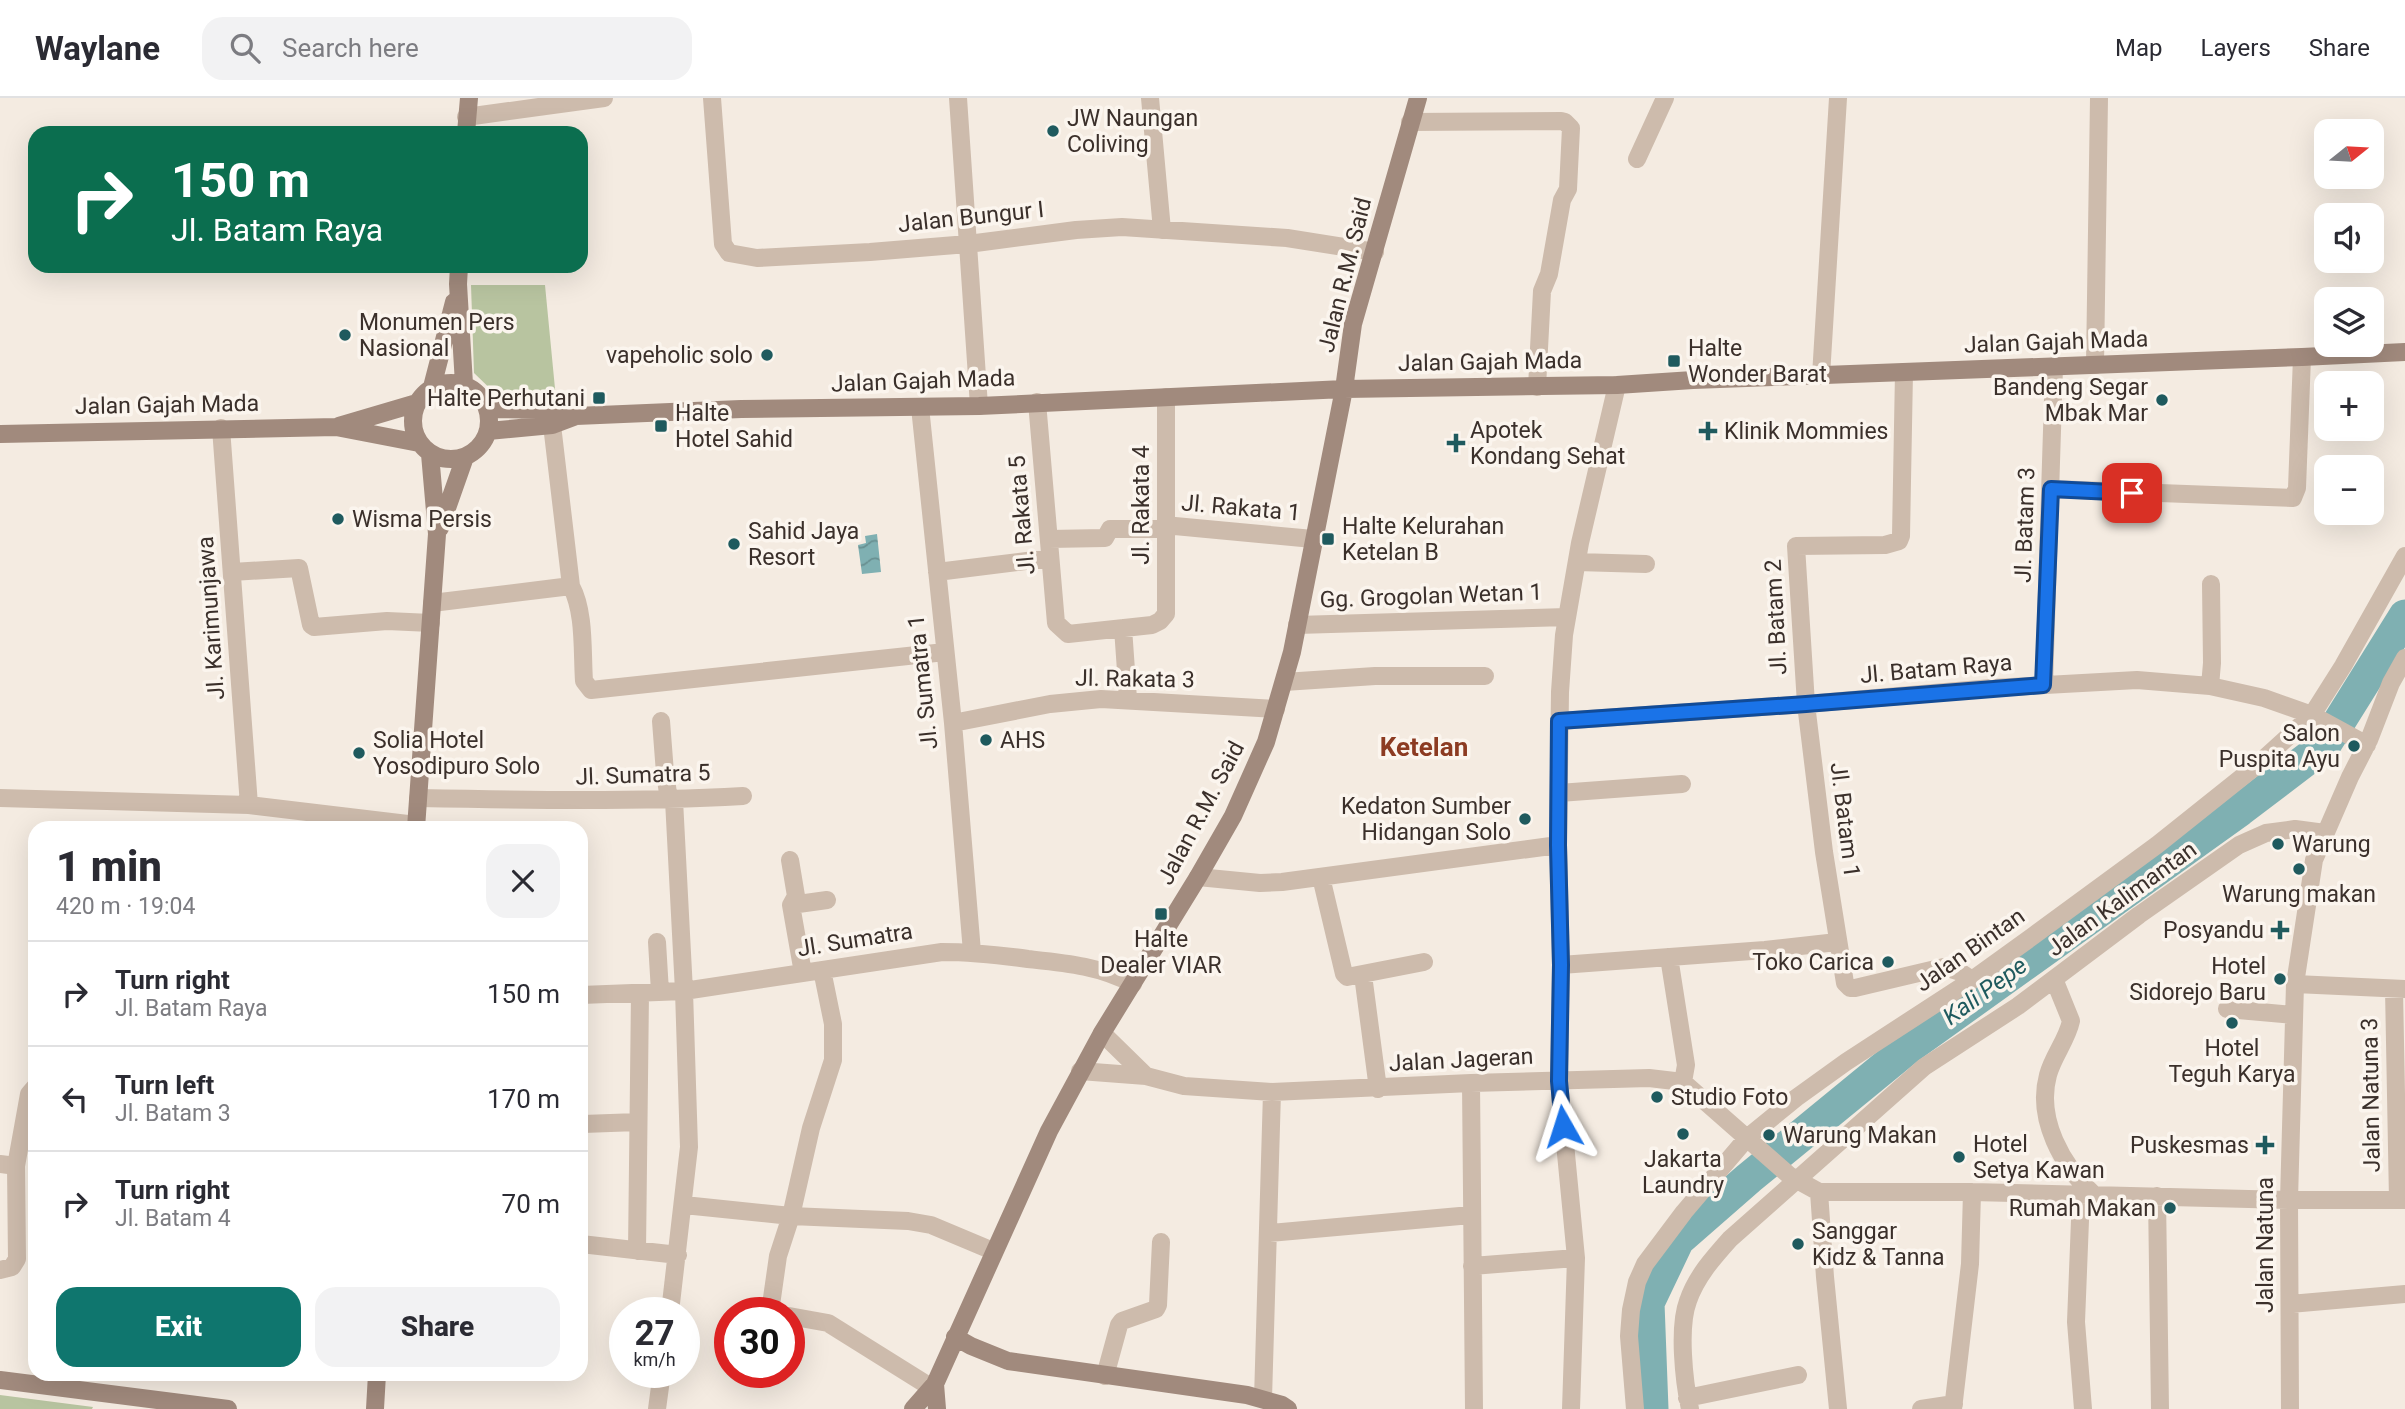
<!DOCTYPE html>
<meta charset="utf-8">
<style>
body{margin:0;font-family:Roboto,sans-serif;background:#f2f2f3;color:#2b2b33;height:100vh;display:flex;flex-direction:column;font-size:26px;white-space:nowrap}
*{box-sizing:border-box;margin:0}
p{font-size:23px;color:#7c7c81}
.icon{flex:none;width:38px;height:38px;fill:none;stroke:currentColor;stroke-width:2;stroke-linecap:round;stroke-linejoin:round}
.map{position:relative;flex:1;overflow:hidden}
.panel{position:absolute;left:28px;top:723px;width:560px;height:560px;display:flex;flex-direction:column;background:#fff;border-radius:21px;box-shadow:0 7px 28px #0002}
.panel>*{flex:none}
.hud{position:absolute;left:28px;top:28px;width:560px;height:147px;border-radius:21px;box-shadow:0 7px 28px #0002;background:#0b6e4f;color:#fff;overflow:hidden}
.needle{width:46px;rotate:72deg}
.controls{position:absolute;left:2314px;top:21px;display:grid;gap:14px}
.controls a{display:grid;place-items:center;width:70px;height:70px;border-radius:14px;background:#fff;box-shadow:0 7px 28px #0002;font-size:35px}
.speed{position:absolute;left:609px;top:1199px;display:flex;gap:14px;font-size:35px;font-weight:700;text-align:center}
.speed>*{display:grid;place-content:center;width:91px;height:91px;border-radius:50%;background:#fff;box-shadow:0 7px 28px #0002;line-height:1}
.speed small{font-size:18px;font-weight:400}
.speed .limit{border:10px solid #d22;background:#fff;color:#111}
.pin{position:absolute;display:grid;place-items:center;width:60px;height:60px;color:#fff;margin:-30px;border-radius:14px;box-shadow:0 4px 10px #0006}
.me{position:absolute;width:77px;margin:-38px;rotate:354deg;stroke-linejoin:round;filter:drop-shadow(0 0 5px #0008)}
.turn{display:flex;align-items:center;gap:24px;height:147px;padding:0 28px;font-size:32px}
.turn .icon{width:91px;height:91px;stroke-width:2.5}
.turn b{display:block;font-size:49px;line-height:60px}
.round{display:grid;place-items:center;flex:none;width:74px;height:74px;border-radius:21px;background:#f2f2f3}
.summary{display:flex;align-items:center;justify-content:space-between;height:119px;padding:0 28px}
h1{font-size:42px;font-weight:800;line-height:52px}
.button{display:flex;gap:14px;margin-top:auto;padding:14px 28px}
.button a{flex:1;height:80px;border-radius:21px;background:#0f766e;color:#fff;font-size:28px;font-weight:800;line-height:80px;text-align:center}
.button a+a{background:#f2f2f3;color:#2b2b33}
ul{padding:0;list-style:none}
li{display:flex;align-items:center;gap:21px;height:105px;padding:0 28px;border-top:2px solid #e1e1e2}
li div{flex:1}
li b{display:block;font-size:26px}
li em{font-style:normal}
header{display:flex;align-items:center;gap:42px;box-sizing:border-box;height:98px;padding:0 35px;background:#fff;border-bottom:2px solid #e1e1e2}
header strong{font-size:33px}
nav{display:flex;gap:38px;margin-inline-start:auto;font-size:24px}
.search{width:490px;height:63px;background:#f2f2f3;display:flex;align-items:center;gap:18px;box-sizing:border-box;padding:0 24px;border-radius:21px;color:#7c7c81;font-size:26px}
.map>svg:first-child{display:block}
.green{fill:#b8c4a0}
.water{fill:url(#water-waves)}
.lines{fill:none;stroke-linecap:round;stroke-linejoin:round}
.river{stroke:#7fb0b2;stroke-width:33}
.street{stroke:#cdbbac;stroke-width:18}
.secondary{stroke:#a18a7d;stroke-width:18}
.route-casing{stroke:#114b97;stroke-width:18}
.route{stroke:#1a73e8;stroke-width:12}
.poi-dot{fill:#1f5a5e;stroke:#fbf5ee;stroke-width:2.5}
.labels{text-anchor:middle;dominant-baseline:central;stroke-width:7;stroke-linejoin:round;paint-order:stroke}
.poi-label{font-size:23px;fill:#3b302b;stroke:#fbf5ee;text-anchor:start}
.street-label{font-size:23px;fill:#3b302b;stroke:#fbf5ee}
.water-label{font-size:24px;font-style:italic;fill:#1f5a5e;stroke:#fbf5ee}
.quarter-label{font-size:26px;font-weight:bold;fill:#8c3b22;stroke:#fbf5ee}
</style>
<header>
<strong>Waylane</strong>
<div class="search"><svg class="icon" aria-label="search" viewBox="0 0 24 24"><circle cx="10" cy="10" r="6"/><path d="M15 15l6 6"/></svg>Search here</div>
<nav><a>Map</a><a>Layers</a><a>Share</a></nav>
</header>
<div class="map">
<svg width="2405" height="1311" viewBox="0 0 2405 1311">
<defs>
<pattern id="water-waves" width="16" height="10" patternUnits="userSpaceOnUse" patternTransform="scale(1.75)"><rect width="16" height="10" fill="#7fb0b2"/><path d="M0 5q4-4 8 0t8 0" fill="none" stroke="#699091"/></pattern>
</defs>
<rect width="100%" height="100%" fill="#f4ebe1"/>
<!-- green -->
<path class="green" d="M471 187H545L556 301 504 304 474 275Z
M0 1297 93 1309 92 1311H0Z"/>
<!-- water -->
<path class="water" d="M877 436 881 474 862 476 858 447 866 445 865 438Z"/>
<g class="lines">
<!-- river -->
<path class="river" d="M1652 1311 1648 1205 1678 1142 1749 1080 1909 949 2240 712 2324 648 2405 518"/>
<!-- street -->
<path class="street" d="M712 0 723 146 729 155 757 160 870 154 968 146 1076 132 1122 129 1287 140 1375 154
M958 0 979 308
M1150 0 1162 132
M466 19 604 0
M1410 24 1561 23 1565 24 1571 30 1568 91 1562 102 1549 176 1542 193 1537 289
M1637 61 1665 0
M2095 267 2099 0
M1904 274 1901 438 1899 443 1885 447 1796 448 1806 606 1824 754 1845 885 1850 890H1855L1944 869 1960 874 1972 882
M1821 278 1838 0
M1037 304 1056 525 1068 536 1152 527 1160 523 1166 516V299
M920 309 953 625 972 854
M552 327 571 488
M221 330 249 707
M2051 391 2293 400 2297 390 2302 259
M1164 427 1313 441
M1049 441 1105 440 1110 431H1165
M1577 464 1646 466
M232 474 299 470 311 527 314 529 387 523 431 525
M937 474 1050 460
M432 505 571 488C585 514 582 553 584 583L591 592 945 554
M1297 527 1567 519
M1123 530 1128 601
M1284 584 1375 578H1485
M2044 587 2054 269
M2210 588 2212 565 2211 486
M661 623 665 675 669 702
M1559 623 1806 606 1992 590 2137 582 2210 588 2264 600 2312 617 2367 647
M953 625 1050 606 1101 601 1276 611
M1559 695 1682 686
M0 700 249 707 416 727
M418 700C527 702 635 704 743 698
M790 762 796 798 791 807 803 875
M1198 779 1260 785 1282 784 1558 747
M1321 779 1344 876 1347 879 1424 864
M791 807 827 802
M657 844 660 894
M1669 859 1686 967 1683 984
M1561 867 1765 852 1837 844
M1363 877 1378 991
M2054 881 2071 923C2067 942 2053 958 2048 977 2036 1021 2062 1068 2094 1097
M2295 886 2405 891
M2394 891 2398 1102
M581 897 684 893 942 854C971 854 999 857 1028 861 1065 865 1100 868 1133 886
M2227 911 2294 917
M1102 935 1146 978
M1080 973 1146 978 1184 988 1272 994 1471 985 1649 980 1683 984 1790 1078 1819 1094H1972L2289 1102H2405
M1471 985 1474 1311
M583 1026 638 1024
M0 1066 16 1068 17 1161 12 1169 0 1172
M16 1068 29 996 35 989
M1819 1094 1825 1179 1838 1311
M2081 1097 2076 1224 2083 1311
M2157 1098 2160 1311
M684 1107 791 1118 908 1123 931 1127 993 1153
M1269 1135 1471 1117
M581 1146 678 1157
M637 1153 640 895
M1472 1168 1576 1160
M2290 1206 2405 1196
M670 1214 689 1049 684 893 674 702
M770 1214 778 1158 791 1118 811 1030 833 962V926L822 872
M789 1218 828 1225 932 1290
M1105 1278 1119 1227 1122 1223 1156 1211 1158 1207 1161 1144
M1687 1300 1798 1277
M1263 1301 1272 994
M657 1311 662 1274
M1571 1311 1576 1160 1559 983 1561 867 1558 747 1560 594 1564 537 1580 445 1617 287
M1635 1311 1629 1238 1631 1212 1637 1184 1645 1166 1684 1114 1747 1040 1796 1000 1846 964 1972 882 2033 838 2157 747 2256 668 2312 617 2343 568 2405 458
M1690 1311C1684 1284 1678 1229 1688 1203 1696 1179 1713 1160 1730 1141L1924 969 2018 908 2139 817 2239 747 2266 735 2295 731 2325 735
M1921 1311 1954 1306
M1953 1311 1970 1166 1972 1094
M2290 1311 2289 1102 2295 886 2314 762 2350 679 2369 642 2391 585 2405 560"/>
<!-- secondary -->
<path class="secondary" d="M466 35 469 0
M459 168 458 186 464 286
M413 323a38 38 0 1 1 76 0a38 38 0 1 1-76 0Z
M432 289 454 204
M487 311 552 312 576 318 741 311 979 308 1344 291 1617 287 1693 282 2302 259 2405 254
M339 328 417 305
M488 333 552 327 576 318
M0 336 336 329 419 345
M440 430 465 359
M416 730 437 436 430 356
M955 1239 971 1248 1008 1263 1247 1297 1282 1307 1288 1311
M0 1282 228 1311
M935 1286 937 1311
M375 1311 377 1276
M913 1311 935 1286 1049 1033 1102 935 1198 779 1233 718 1266 644 1292 554 1344 291 1353 226 1418 0"/>
</g>
<g class="lines">
<!-- route casing -->
<g class="route-casing">
<path id="route" d="M1563 1028 1559 983 1561 867 1558 747 1559 623 1806 606 2043 587 2051 391 2132 395"/>
</g>
<!-- route -->
<use href="#route" class="route"/>
</g>
<!-- markers -->
<g class="poi-dot">
<circle cx="1053" cy="33" r="7"/>
<circle cx="345" cy="237" r="7"/>
<circle cx="767" cy="257" r="7"/>
<rect x="1667" y="256" width="14" height="14" rx="3.5"/>
<rect x="592" y="293" width="14" height="14" rx="3.5"/>
<circle cx="2162" cy="302" r="7"/>
<rect x="654" y="321" width="14" height="14" rx="3.5"/>
<path d="M1704.5 322.5h7v7h7v7h-7v7h-7v-7h-7v-7h7z"/>
<path d="M1452.5 334.5h7v7h7v7h-7v7h-7v-7h-7v-7h7z"/>
<circle cx="338" cy="421" r="7"/>
<rect x="1321" y="434" width="14" height="14" rx="3.5"/>
<circle cx="734" cy="446" r="7"/>
<circle cx="986" cy="642" r="7"/>
<circle cx="2354" cy="648" r="7"/>
<circle cx="359" cy="655" r="7"/>
<circle cx="1525" cy="721" r="7"/>
<circle cx="2278" cy="746" r="7"/>
<circle cx="2299" cy="771" r="7"/>
<rect x="1154" y="809" width="14" height="14" rx="3.5"/>
<path d="M2276.5 821.5h7v7h7v7h-7v7h-7v-7h-7v-7h7z"/>
<circle cx="1888" cy="864" r="7"/>
<circle cx="2280" cy="881" r="7"/>
<circle cx="2232" cy="925" r="7"/>
<circle cx="1657" cy="999" r="7"/>
<circle cx="1683" cy="1036" r="7"/>
<circle cx="1769" cy="1037" r="7"/>
<path d="M2261.5 1036.5h7v7h7v7h-7v7h-7v-7h-7v-7h7z"/>
<circle cx="1959" cy="1059" r="7"/>
<circle cx="2170" cy="1110" r="7"/>
<circle cx="1798" cy="1146" r="7"/>
</g>
<g class="labels">
<!-- poi labels -->
<g class="poi-label">
<text x="1067" y="20">JW Naungan<tspan x="1067" dy="26">Coliving</tspan></text>
<text x="359" y="224">Monumen Pers<tspan x="359" dy="26">Nasional</tspan></text>
<text x="1688" y="250">Halte<tspan x="1688" dy="26">Wonder Barat</tspan></text>
<text x="753" y="257" text-anchor="end">vapeholic solo</text>
<text x="2148" y="289" text-anchor="end">Bandeng Segar<tspan x="2148" dy="26">Mbak Mar</tspan></text>
<text x="585" y="300" text-anchor="end">Halte Perhutani</text>
<text x="675" y="315">Halte<tspan x="675" dy="26">Hotel Sahid</tspan></text>
<text x="1470" y="332">Apotek<tspan x="1470" dy="26">Kondang Sehat</tspan></text>
<text x="1724" y="333">Klinik Mommies</text>
<text x="352" y="421">Wisma Persis</text>
<text x="1342" y="428">Halte Kelurahan<tspan x="1342" dy="26">Ketelan B</tspan></text>
<text x="748" y="433">Sahid Jaya<tspan x="748" dy="26">Resort</tspan></text>
<text x="2340" y="635" text-anchor="end">Salon<tspan x="2340" dy="26">Puspita Ayu</tspan></text>
<text x="373" y="642">Solia Hotel<tspan x="373" dy="26">Yosodipuro Solo</tspan></text>
<text x="1000" y="642">AHS</text>
<text x="1511" y="708" text-anchor="end">Kedaton Sumber<tspan x="1511" dy="26">Hidangan Solo</tspan></text>
<text x="2292" y="746">Warung</text>
<text x="2299" y="796" text-anchor="middle">Warung makan</text>
<text x="2264" y="832" text-anchor="end">Posyandu</text>
<text x="1161" y="841" text-anchor="middle">Halte<tspan x="1161" dy="26">Dealer VIAR</tspan></text>
<text x="1874" y="864" text-anchor="end">Toko Carica</text>
<text x="2266" y="868" text-anchor="end">Hotel<tspan x="2266" dy="26">Sidorejo Baru</tspan></text>
<text x="2232" y="950" text-anchor="middle">Hotel<tspan x="2232" dy="26">Teguh Karya</tspan></text>
<text x="1671" y="999">Studio Foto</text>
<text x="1783" y="1037">Warung Makan</text>
<text x="1973" y="1046">Hotel<tspan x="1973" dy="26">Setya Kawan</tspan></text>
<text x="2249" y="1047" text-anchor="end">Puskesmas</text>
<text x="1683" y="1061" text-anchor="middle">Jakarta<tspan x="1683" dy="26">Laundry</tspan></text>
<text x="2156" y="1110" text-anchor="end">Rumah Makan</text>
<text x="1812" y="1133">Sanggar<tspan x="1812" dy="26">Kidz &amp; Tanna</tspan></text>
</g>
<!-- street labels -->
<g class="street-label">
<text transform="translate(971 119) rotate(-6)">Jalan Bungur I</text>
<text transform="translate(1345 177) rotate(-76)">Jalan R.M. Said</text>
<text transform="translate(2056 244) rotate(-2)">Jalan Gajah Mada</text>
<text transform="translate(1490 264) rotate(-1)">Jalan Gajah Mada</text>
<text transform="translate(923 283) rotate(-2)">Jalan Gajah Mada</text>
<text transform="translate(167 307) rotate(-1)">Jalan Gajah Mada</text>
<text transform="translate(1141 407) rotate(-90)">Jl. Rakata 4</text>
<text transform="translate(1241 410) rotate(5)">Jl. Rakata 1</text>
<text transform="translate(1022 417) rotate(-95)">Jl. Rakata 5</text>
<text transform="translate(2025 427) rotate(-88)">Jl. Batam 3</text>
<text transform="translate(1431 498) rotate(-2)">Gg. Grogolan Wetan 1</text>
<text transform="translate(1776 519) rotate(-93)">Jl. Batam 2</text>
<text transform="translate(211 520) rotate(-94)">Jl. Karimunjawa</text>
<text transform="translate(1936 571) rotate(-5)">Jl. Batam Raya</text>
<text transform="translate(1135 581) rotate(1)">Jl. Rakata 3</text>
<text transform="translate(923 584) rotate(-96)">Jl. Sumatra 1</text>
<text transform="translate(643 677) rotate(-2)">Jl. Sumatra 5</text>
<text transform="translate(1201 715) rotate(-62)">Jalan R.M. Said</text>
<text transform="translate(1845 722) rotate(83)">Jl. Batam 1</text>
<text transform="translate(2122 801) rotate(-36)">Jalan Kalimantan</text>
<text transform="translate(855 842) rotate(-9)">Jl. Sumatra</text>
<text transform="translate(1970 852) rotate(-35)">Jalan Bintan</text>
<text transform="translate(1461 962) rotate(-3)">Jalan Jageran</text>
<text transform="translate(2371 997) rotate(-91)">Jalan Natuna 3</text>
<text transform="translate(2265 1147) rotate(-90)">Jalan Natuna</text>
</g>
<!-- water labels -->
<g class="water-label">
<text transform="translate(1985 893) rotate(-36)">Kali Pepe</text>
</g>
<!-- quarter labels -->
<g class="quarter-label">
<text x="1424" y="649">Ketelan</text>
</g>
</g>
</svg>
<div class="controls">
<a><svg class="needle" viewBox="-14 -14 28 28"><path d="M0-13l5 13h-10z" fill="#e53935"/><path d="M0 13l5-13h-10z" fill="#7c7c81"/></svg></a>
<a><svg class="icon" aria-label="sound" viewBox="0 0 24 24"><path d="M4 9h4l5-4v14l-5-4H4zM17 9q2 3 0 6"/></svg></a>
<a><svg class="icon" aria-label="layers" viewBox="0 0 24 24"><path d="M12 4l9 5-9 5-9-5zM3 14l9 5 9-5"/></svg></a>
<a>+</a>
<a>−</a>
</div>
<div class="speed"><div>27<small>km/h</small></div><div class="limit">30</div></div>
<div class="pin" style="left:2132px;top:395px;background:#d93025"><svg class="icon" aria-label="arrive" viewBox="0 0 24 24"><path d="M6 21V4h12l-3 4 3 4H6"/></svg></div>
<svg class="me" style="left:1563px;top:1028px" viewBox="-20 -20 40 40"><path d="M0-17L14 15 0 8-14 15z" fill="#1a73e8" stroke="#fff" stroke-width="4"/></svg>
<div class="hud">
<div class="turn"><svg class="icon" aria-label="right" viewBox="0 0 24 24"><path d="M7 20v-9h11M14 6l5 5-5 5"/></svg><div><b>150 m</b>Jl. Batam Raya</div></div>
</div>
<section class="panel">
<div class="summary"><div><h1>1 min</h1><p>420 m · 19:04</p></div><a class="round"><svg class="icon" aria-label="close" viewBox="0 0 24 24"><path d="M6 6l12 12M18 6L6 18"/></svg></a></div>
<ul>
<li><svg class="icon" aria-label="right" viewBox="0 0 24 24"><path d="M7 20v-9h11M14 6l5 5-5 5"/></svg><div><b>Turn right</b><p>Jl. Batam Raya</p></div><em>150 m</em></li>
<li><svg class="icon" aria-label="left" viewBox="0 0 24 24"><path d="M17 20v-9H6M10 6l-5 5 5 5"/></svg><div><b>Turn left</b><p>Jl. Batam 3</p></div><em>170 m</em></li>
<li><svg class="icon" aria-label="right" viewBox="0 0 24 24"><path d="M7 20v-9h11M14 6l5 5-5 5"/></svg><div><b>Turn right</b><p>Jl. Batam 4</p></div><em>70 m</em></li>
</ul>
<div class="button"><a>Exit</a><a>Share</a></div>
</section>
</div>
